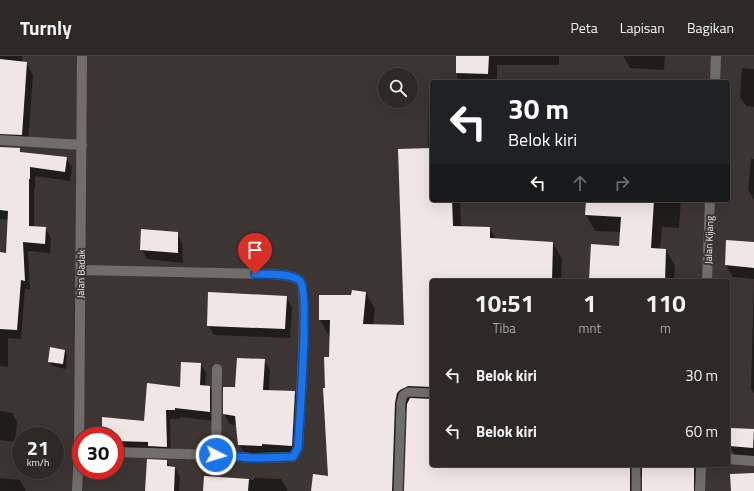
<!DOCTYPE html>
<html lang="id">
<style>
body{margin:0;font-family:"Titillium Web",sans-serif;background:#36302f;color:#f1f3f6;height:100vh;display:flex;flex-direction:column;font-size:15px;white-space:nowrap}
*{box-sizing:border-box;margin:0}
p{font-size:13px;color:#a7a6a7}
.icon{flex:none;width:22px;height:22px;fill:none;stroke:currentColor;stroke-width:2;stroke-linecap:round;stroke-linejoin:round}
.map{position:relative;flex:1;overflow:hidden}
.side{position:absolute;left:430px;top:223px;width:300px;height:188px;display:flex;flex-direction:column;background:#2e2827;border-radius:4px;box-shadow:0 4px 16px #0002,0 0 0 1px #494444}
.side>*{flex:none}
.banner{position:absolute;left:430px;top:24px;width:300px;height:122px;border-radius:4px;box-shadow:0 4px 16px #0002,0 0 0 1px #494444;background:#202124;color:#fff;overflow:hidden}
.buttons{position:absolute;left:378px;top:12px;display:grid;gap:8px}
.buttons a{display:grid;place-items:center;width:40px;height:40px;border-radius:50%;background:#2e2827;box-shadow:0 4px 16px #0002,0 0 0 1px #494444;font-size:20px}
.speed{position:absolute;left:12px;top:371px;display:flex;gap:8px;font-size:20px;font-weight:700;text-align:center}
.speed>*{display:grid;place-content:center;width:52px;height:52px;border-radius:50%;background:#2e2827;box-shadow:0 4px 16px #0002,0 0 0 1px #494444;line-height:1}
.speed small{font-size:10px;font-weight:400}
.speed .limit{border:6px solid #d22;background:#fff;color:#111}
.pin{position:absolute;display:grid;place-items:center;width:34px;height:34px;color:#fff;margin:-41px -17px;border-radius:50% 50% 50% 0;rotate:-45deg;box-shadow:0 0 4px #0007}
.pin .icon{rotate:45deg}
.me{position:absolute;width:44px;margin:-22px;rotate:95deg;stroke-linejoin:round;filter:drop-shadow(0 0 3px #0008)}
.turn{display:flex;align-items:center;gap:14px;height:84px;padding:0 12px;font-size:18px}
.turn .icon{width:52px;height:52px;stroke-width:2.5}
.turn b{display:block;font-size:28px;line-height:34px}
.lanes{display:flex;align-items:center;height:38px;padding:0 12px;background:#0003;justify-content:center;gap:20px;direction:ltr}
.lanes .off{opacity:.35}
.eta{display:flex;justify-content:space-evenly;align-items:center;height:68px;text-align:center}
.eta b{font-size:24px;font-weight:700;line-height:28px}
ul{padding:0;list-style:none}
li{display:flex;align-items:center;gap:12px;height:56px;padding:0 12px}
li div{flex:1}
li b{display:block;font-size:15px}
li em{font-style:normal}
header{display:flex;align-items:center;gap:24px;box-sizing:border-box;height:56px;padding:0 20px;background:#2e2827;border-bottom:1px solid #494444}
header strong{font-size:19px}
nav{display:flex;gap:22px;margin-inline-start:auto;font-size:14px}
.map>svg:first-child{display:block}
.shadow{fill:#0007}
.building{fill:#f0e6e5}
.lines{fill:none;stroke-linecap:round;stroke-linejoin:round}
.lane{stroke:#716d6c;stroke-width:9}
.street{stroke:#716d6c;stroke-width:10}
.route-casing{stroke:#114b97;stroke-width:10}
.route{stroke:#1a73e8;stroke-width:7}
.labels{text-anchor:middle;dominant-baseline:central;stroke-width:4;stroke-linejoin:round;paint-order:stroke}
.street-label{font-size:10px;fill:#f2edec;stroke:#3d3534}
</style>
<header>
<strong>Turnly</strong>
<nav><a>Peta</a><a>Lapisan</a><a>Bagikan</a></nav>
</header>
<div class="map">
<svg width="754" height="435" viewBox="0 0 754 435">
<rect width="100%" height="100%" fill="#3d3534"/>
<!-- shadow -->
<path class="shadow" d="M0 0H22V7H26L33 19 28 90 7 88 3 90 0 84Z
M458 0H559V9H497V26H457Z
M624 0H665L664 14 630 12 624 2Z
M742 12 754 13V51L746 50 740 41Z
M429 30H432V144H460L461 171 490 172 496 184 553 187 562 203 561 225H432V409H703V435H643V419L640 422 639 435H405L408 350H407L404 363 401 435H312L329 421 326 333 330 302 331 280H329L320 264 352 240 366 237 375 253 373 269 405 270 428 93Z
M0 92 20 93 22 97 66 102 72 111 70 125 35 120V132H34V171L45 172 51 182 50 197 28 195 30 234 25 233 21 283 8 282V311L0 310V197L6 198 9 164 0 163Z
M751 103H754V144L748 134Z
M587 144H681L679 172 662 171 660 193 666 194 675 210 674 225H590L620 191 621 176 595 175 586 159Z
M177 177 182 187 183 207 147 203 142 194Z
M727 185 754 187V337L751 333 754 223 733 221 726 209Z
M286 241 292 251 290 282 214 279 208 269Z
M65 295 67 299 66 313 52 310 49 306Z
M264 304 270 314 269 335 294 336 300 346 297 399 245 398 239 388 237 369 230 368 224 358 236 332Z
M201 308 206 317 205 331H210L215 340V365L180 361V363H170L171 400 115 393V380H103L145 366 181 332Z
M0 355 12 357 17 366 15 386 0 384Z
M731 373 754 374V401L736 400 730 390Z
M166 405 170 411 175 412 180 421 179 435H146Z
M204 421 254 424V422L281 423 288 435H204Z
M0 422 20 424 26 435H0Z"/>
<!-- building -->
<path class="building" d="M456 0H489L488 18 456 17Z
M0 3 27 6 22 79 0 78Z
M0 91 20 92V96L67 101 65 116 30 111V123H29V170L46 171 45 188 23 186 25 225 21 224 17 274 0 273V196L6 197 8 155 0 154Z
M432 92V144H452L453 170 490 171V182L553 186 552 225H432V331L408 330 400 334 397 337 395 347 392 435H311L313 418 328 420 323 332H325L324 301H329L330 264H319V239H351L352 234 366 236 363 268 404 269 398 93Z
M586 144H654L651 192 666 193 665 225H589L591 188 619 190 621 161 585 159Z
M141 173 178 176V197L140 194Z
M726 184 754 186V212L725 209Z
M208 236 287 240 285 273 207 270Z
M50 291 65 294 63 308 48 306Z
M237 302 265 303 263 334 295 335 292 390 262 388V390L238 389 235 360 223 358V331H235Z
M181 306 201 307 200 329 210 330V356L175 352V354H166L167 391 148 390V386L115 385V380H102V361L144 365 147 327 180 331Z
M410 342 432 343V409H630V435H404L407 348Z
M731 372 754 373 753 392 729 390Z
M147 403 167 404V410L175 411 174 435H145Z
M642 409H694V435H642Z
M754 417V435H731L730 418Z
M204 420 249 423 248 435H203Z"/>
<g class="lines">
<!-- lane -->
<path class="lane" d="M398 435 401 347 403 339 408 336 432 337
M636 435V409"/>
<!-- street -->
<path class="street" d="M715 26 716 0
M0 84 82 89
M81 214 271 218C280 219 294 219 300 225 309 235 299 371 298 392L293 401 252 402 216 399 115 396
M707 225 710 144
M216 399 217 313
M728 403 754 405
M77 435 79 395 82 0
M700 435 701 409"/>
</g>
<g class="lines">
<!-- route casing -->
<g class="route-casing">
<path id="route" d="M216 399 252 402 293 401 298 392C299 370 310 235 300 225 292 217 266 218 255 218"/>
</g>
<!-- route -->
<use href="#route" class="route"/>
</g>
<g class="labels">
<!-- street labels -->
<g class="street-label">
<text transform="translate(709 184) rotate(-88)">Jalan Kijang</text>
<text transform="translate(81 218) rotate(-89)">Jalan Badak</text>
</g>
</g>
</svg>
<div class="buttons">
<a><svg class="icon" aria-label="search" viewBox="0 0 24 24"><circle cx="10" cy="10" r="6"/><path d="M15 15l6 6"/></svg></a>
</div>
<div class="speed"><div>21<small>km/h</small></div><div class="limit">30</div></div>
<div class="pin" style="left:255px;top:218px;background:#d93025"><svg class="icon" aria-label="arrive" viewBox="0 0 24 24"><path d="M6 21V4h12l-3 4 3 4H6"/></svg></div>
<svg class="me" style="left:216px;top:399px" viewBox="-20 -20 40 40"><circle r="17" fill="#1a73e8" stroke="#fff" stroke-width="3"/><path d="M0-11L8 9 0 5-8 9z" fill="#fff"/></svg>
<div class="banner">
<div class="turn"><svg class="icon" aria-label="left" viewBox="0 0 24 24"><path d="M17 20v-9H6M10 6l-5 5 5 5"/></svg><div><b>30 m</b>Belok kiri</div></div>
<div class="lanes"><svg class="icon" aria-label="left" viewBox="0 0 24 24"><path d="M17 20v-9H6M10 6l-5 5 5 5"/></svg><svg class="icon off" aria-label="ahead" viewBox="0 0 24 24"><path d="M12 20V5M6 11l6-6 6 6"/></svg><svg class="icon off" aria-label="right" viewBox="0 0 24 24"><path d="M7 20v-9h11M14 6l5 5-5 5"/></svg></div>
</div>
<section class="side">
<div class="eta">
<div><b>10:51</b><p>Tiba</p></div>
<div><b>1</b><p>mnt</p></div>
<div><b>110</b><p>m</p></div>
</div>
<ul>
<li><svg class="icon" aria-label="left" viewBox="0 0 24 24"><path d="M17 20v-9H6M10 6l-5 5 5 5"/></svg><div><b>Belok kiri</b></div><em>30 m</em></li>
<li><svg class="icon" aria-label="left" viewBox="0 0 24 24"><path d="M17 20v-9H6M10 6l-5 5 5 5"/></svg><div><b>Belok kiri</b></div><em>60 m</em></li>
</ul>
</section>
</div>
